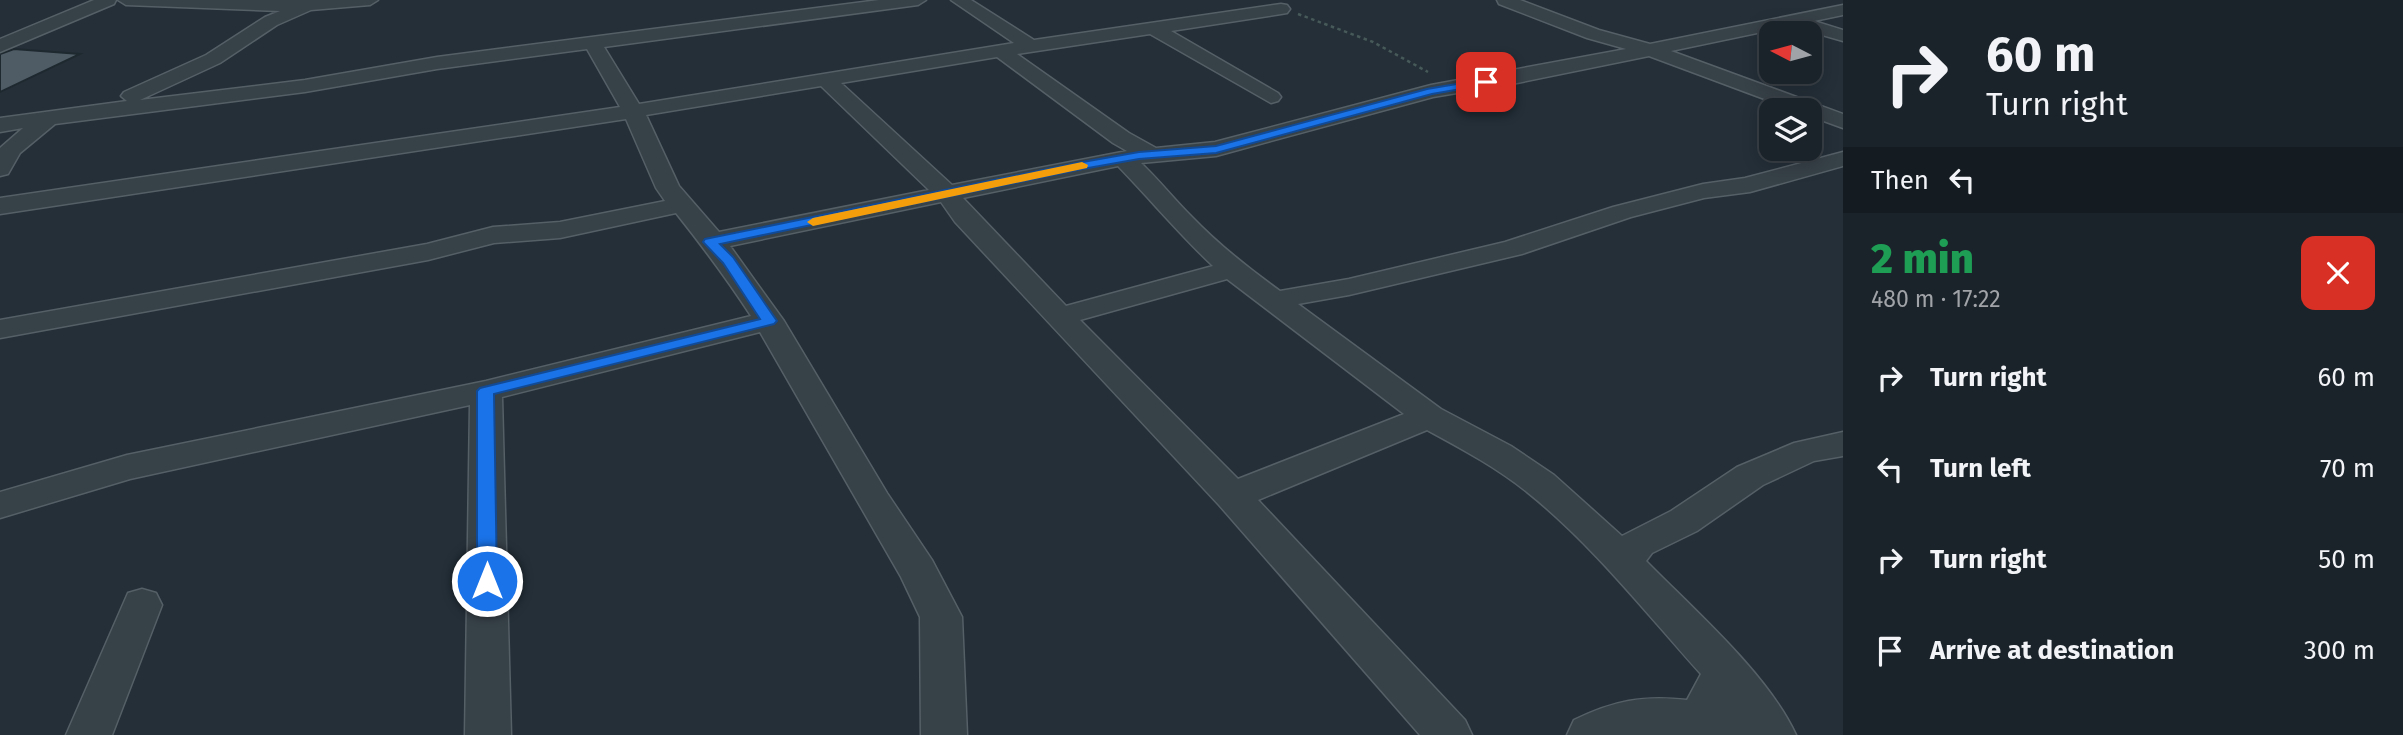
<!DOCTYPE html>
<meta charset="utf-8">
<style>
body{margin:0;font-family:"Fira Sans",sans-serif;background:#282f36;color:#f1f3f6;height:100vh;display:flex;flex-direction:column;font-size:26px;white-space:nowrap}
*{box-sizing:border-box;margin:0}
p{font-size:23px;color:#a0a4a8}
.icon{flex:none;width:38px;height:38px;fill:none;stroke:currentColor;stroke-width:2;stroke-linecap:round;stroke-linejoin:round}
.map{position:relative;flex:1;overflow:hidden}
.panel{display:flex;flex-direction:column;background:#1b232a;width:560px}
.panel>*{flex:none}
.top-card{background:#1b232a;color:#f1f3f6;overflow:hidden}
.needle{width:46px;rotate:276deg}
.controls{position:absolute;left:1759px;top:21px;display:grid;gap:14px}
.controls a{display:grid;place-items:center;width:63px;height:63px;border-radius:14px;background:#1b232a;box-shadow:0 4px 18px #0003,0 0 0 2px #394047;font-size:35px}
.pin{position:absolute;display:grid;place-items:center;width:60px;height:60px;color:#fff;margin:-30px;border-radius:14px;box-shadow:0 4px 10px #0006}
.me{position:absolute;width:77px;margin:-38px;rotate:0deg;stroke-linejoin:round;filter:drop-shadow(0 0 5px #0008)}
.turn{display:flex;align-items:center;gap:24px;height:147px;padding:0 28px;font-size:32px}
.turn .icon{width:91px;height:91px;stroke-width:2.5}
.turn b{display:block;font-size:49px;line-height:60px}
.then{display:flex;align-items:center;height:66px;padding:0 28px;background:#0003;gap:14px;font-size:26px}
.round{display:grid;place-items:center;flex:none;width:74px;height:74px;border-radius:14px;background:#282f36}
.headline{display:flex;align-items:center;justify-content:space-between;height:119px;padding:0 28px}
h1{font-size:42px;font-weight:800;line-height:52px;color:#1e9e55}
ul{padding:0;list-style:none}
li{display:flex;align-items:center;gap:21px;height:91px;padding:0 28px}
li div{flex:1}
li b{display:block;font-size:26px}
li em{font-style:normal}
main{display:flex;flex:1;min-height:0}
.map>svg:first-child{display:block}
.building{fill:#4f5c66;stroke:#1e282f;stroke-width:2}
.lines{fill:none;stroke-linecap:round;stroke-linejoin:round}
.minor-casing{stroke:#555f66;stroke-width:3}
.path{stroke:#475a59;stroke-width:2.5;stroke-dasharray:3.5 3.5;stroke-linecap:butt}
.minor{fill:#374148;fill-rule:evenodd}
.route{fill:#1a73e8;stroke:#114b97;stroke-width:2}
.slow{fill:#f59e0b}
</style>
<main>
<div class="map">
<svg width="1843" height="735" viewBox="0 0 1843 735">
<rect width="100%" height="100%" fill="#242f38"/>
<!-- building -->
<path class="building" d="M14 49 80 54 0 92V54Z"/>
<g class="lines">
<!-- minor casing -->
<g class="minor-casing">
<path id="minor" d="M94 0H116L114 4 0 52V39Z
M118 0H378L370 5 311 10 277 25 220 63 140 100 305 80 437 57 879 0H926L918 5 604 47 639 104 1014 43 951 0H971L1034 40 1281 4 1287 5 1290 9 1287 13 1281 14 1171 31 1278 93 1281 97 1278 101 1271 103 1150 34 1017 54 1129 133 1156 148 1215 142 1431 85 1626 49 1587 38 1499 4 1497 0H1520L1599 30 1650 44 1843 5V15L1814 21 1843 30V41L1791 26 1671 51 1843 114V128L1810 116V110H1794L1649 56 1517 83 1433 97 1216 156 1141 163C1159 180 1174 199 1191 216 1218 244 1248 268 1280 291L1349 279 1505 242 1613 207 1703 184 1745 178 1843 152V166L1750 192 1704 198 1631 217 1522 254 1349 295 1298 304 1441 409 1511 446 1554 475 1622 536 1671 511 1737 467 1794 443 1843 432V456L1814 461 1763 485 1697 531 1652 553 1646 561C1693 609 1768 674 1796 735H1567L1574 720C1614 701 1642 695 1687 700L1701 674C1646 613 1592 544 1527 492 1496 467 1462 449 1427 430L1258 500 1465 720 1472 735H1420L1219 505 955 222 941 202 730 246 784 321 887 493 932 560 962 617 967 735H921L920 617 901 577 760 332 502 397 511 735H465L470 405 130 479 0 518V492L127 455 486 381 751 316C727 279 703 247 676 213L560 238 494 243 428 260 0 338V320L427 244 493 227 560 222 665 201 656 188 626 119 0 214V198L620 107 587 49 437 69 305 92 55 124 20 153 8 174 0 176V148L23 128 0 132V118L127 101 121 96 124 92 206 55 265 17 280 11 126 5ZM997 57 1113 143 1127 151 952 185 841 83ZM821 86 929 190 719 232 679 186 646 115ZM1118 166C1150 199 1179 234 1213 266L1066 306 963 198ZM1227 279 1404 414 1238 479 1080 320Z
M142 589 156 593 162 605 112 735H66L128 593Z"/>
</g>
<!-- path -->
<path class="path" d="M1298 14 1373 42 1428 72"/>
<!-- minor -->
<use href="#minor" class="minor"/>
</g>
<!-- route -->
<path class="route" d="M1486 79H1490V84L1432 94 1216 153 1139 159 1077 170 720 244 733 257 777 321 774 324 494 394 497 581 494 586 487 589 480 586 477 581V391L480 388 760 319 723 263 703 242 705 239 1077 163 1139 152 1216 146 1427 89Z"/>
<!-- slow -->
<path class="slow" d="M1082 162 1088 165 1087 168 813 226 807 222 813 218Z"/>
</svg>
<div class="controls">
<a><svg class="needle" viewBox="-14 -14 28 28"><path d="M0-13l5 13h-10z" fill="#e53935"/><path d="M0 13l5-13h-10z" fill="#a0a4a8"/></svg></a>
<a><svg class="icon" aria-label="layers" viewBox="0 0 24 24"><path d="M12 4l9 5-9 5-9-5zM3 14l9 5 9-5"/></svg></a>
</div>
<div class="pin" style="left:1486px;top:82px;background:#d93025"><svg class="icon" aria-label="arrive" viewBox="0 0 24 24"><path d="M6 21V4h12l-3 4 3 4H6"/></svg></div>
<svg class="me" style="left:487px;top:581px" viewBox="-20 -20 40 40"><circle r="17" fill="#1a73e8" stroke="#fff" stroke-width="3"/><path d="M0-11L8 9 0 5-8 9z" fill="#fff"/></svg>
</div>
<section class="panel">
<div class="top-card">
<div class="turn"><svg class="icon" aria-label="right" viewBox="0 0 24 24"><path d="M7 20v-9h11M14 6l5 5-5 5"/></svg><div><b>60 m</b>Turn right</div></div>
<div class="then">Then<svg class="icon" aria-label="left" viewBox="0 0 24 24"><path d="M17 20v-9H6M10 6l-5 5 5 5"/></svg></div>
</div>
<div class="headline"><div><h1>2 min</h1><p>480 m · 17:22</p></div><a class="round" style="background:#d93025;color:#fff"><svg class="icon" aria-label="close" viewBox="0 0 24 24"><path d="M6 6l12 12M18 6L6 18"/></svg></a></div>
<ul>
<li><svg class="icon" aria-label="right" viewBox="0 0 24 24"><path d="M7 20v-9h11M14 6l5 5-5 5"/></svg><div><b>Turn right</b></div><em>60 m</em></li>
<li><svg class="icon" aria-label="left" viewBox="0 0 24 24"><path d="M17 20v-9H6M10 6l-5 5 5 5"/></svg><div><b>Turn left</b></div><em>70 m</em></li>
<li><svg class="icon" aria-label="right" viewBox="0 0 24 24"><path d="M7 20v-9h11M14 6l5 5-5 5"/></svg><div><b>Turn right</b></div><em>50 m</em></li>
<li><svg class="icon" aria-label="arrive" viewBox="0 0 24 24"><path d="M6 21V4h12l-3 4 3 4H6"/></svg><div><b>Arrive at destination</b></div><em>300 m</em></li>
</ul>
</section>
</main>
